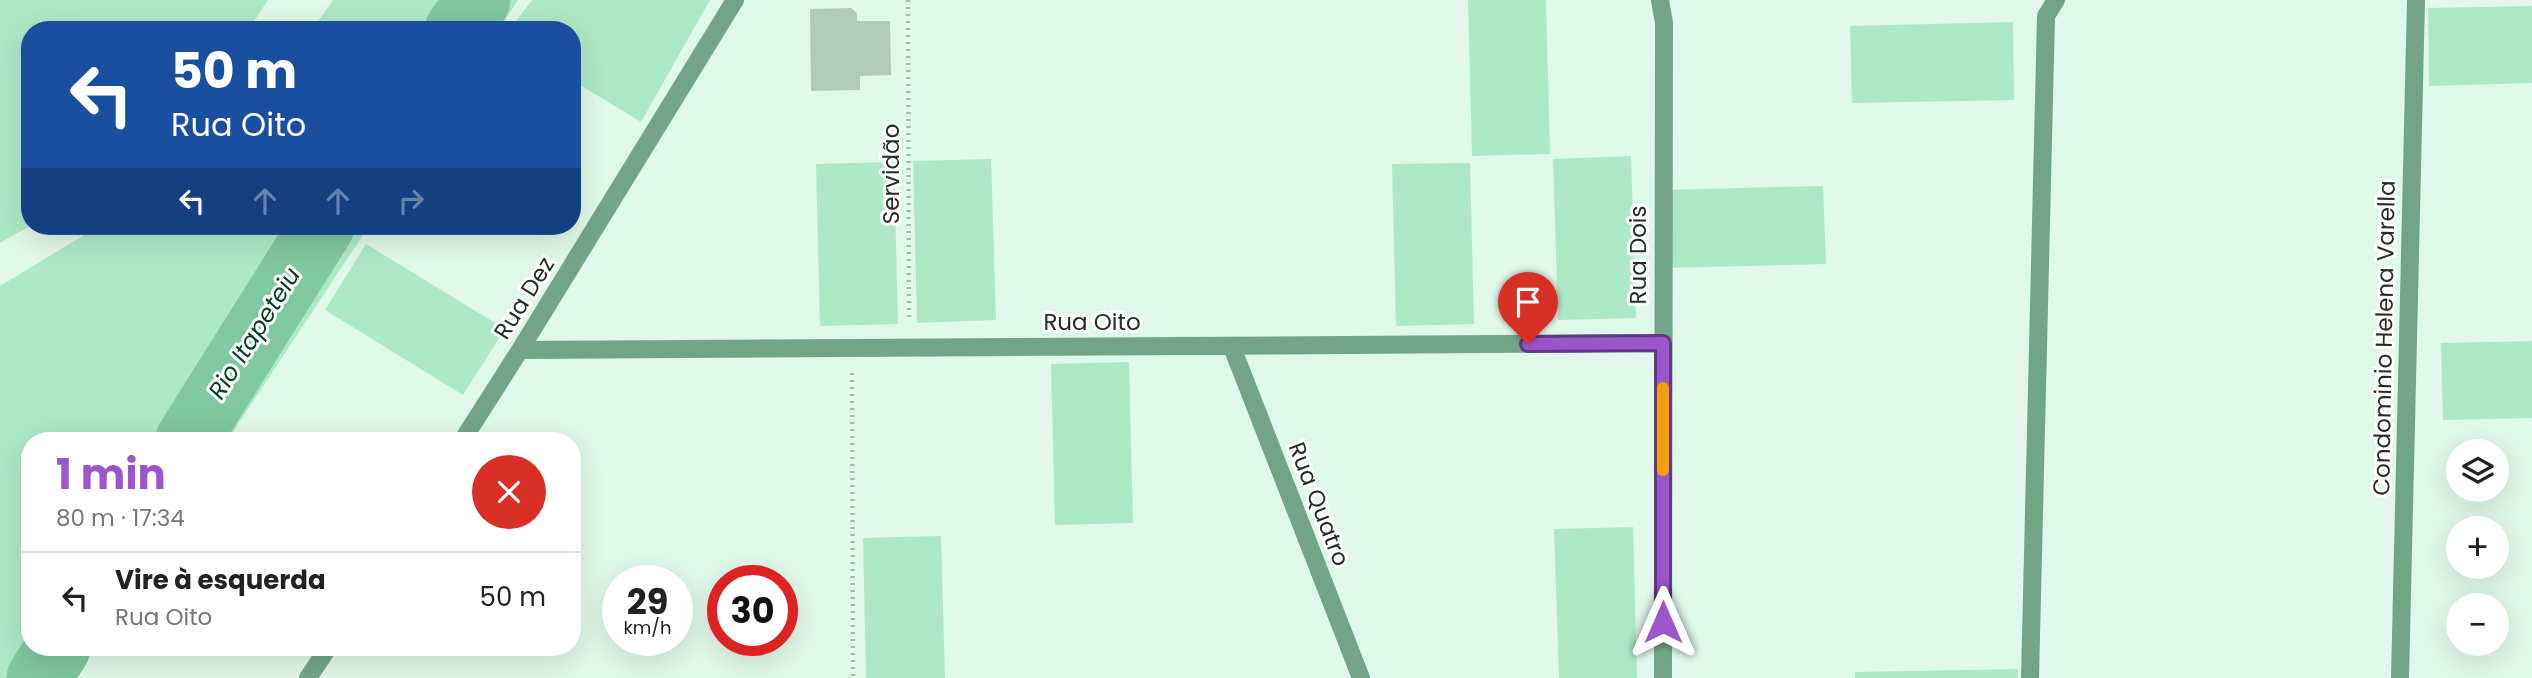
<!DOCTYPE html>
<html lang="pt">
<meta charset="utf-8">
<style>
body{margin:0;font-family:Poppins,sans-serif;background:#f6f6f6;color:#222;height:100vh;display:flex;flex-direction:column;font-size:26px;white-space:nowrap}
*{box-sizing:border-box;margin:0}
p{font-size:23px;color:#767676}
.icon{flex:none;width:38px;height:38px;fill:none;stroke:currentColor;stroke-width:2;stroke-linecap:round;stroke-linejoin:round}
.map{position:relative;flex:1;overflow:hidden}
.panel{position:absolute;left:21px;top:432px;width:560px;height:224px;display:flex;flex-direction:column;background:#fff;border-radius:28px;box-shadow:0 7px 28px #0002}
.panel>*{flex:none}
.hud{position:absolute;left:21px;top:21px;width:560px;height:214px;border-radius:28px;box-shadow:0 7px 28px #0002;background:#1a4fa0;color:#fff;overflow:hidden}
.tools{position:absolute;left:2446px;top:439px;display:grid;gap:14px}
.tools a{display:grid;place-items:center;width:63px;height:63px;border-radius:50%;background:#fff;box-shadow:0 7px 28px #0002;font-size:35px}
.speed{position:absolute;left:602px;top:565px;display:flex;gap:14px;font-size:35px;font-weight:700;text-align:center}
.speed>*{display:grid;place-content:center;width:91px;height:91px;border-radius:50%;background:#fff;box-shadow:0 7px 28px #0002;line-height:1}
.speed small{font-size:18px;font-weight:400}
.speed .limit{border:10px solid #d22;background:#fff;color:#111}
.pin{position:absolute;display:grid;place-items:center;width:60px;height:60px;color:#fff;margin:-72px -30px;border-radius:50% 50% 50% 0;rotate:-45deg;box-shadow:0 0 7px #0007}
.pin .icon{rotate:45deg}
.me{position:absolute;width:77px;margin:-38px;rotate:0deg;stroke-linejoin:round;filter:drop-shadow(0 0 5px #0008)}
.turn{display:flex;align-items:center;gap:24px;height:147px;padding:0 35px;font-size:32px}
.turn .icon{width:91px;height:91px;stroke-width:2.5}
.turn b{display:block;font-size:49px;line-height:60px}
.lanes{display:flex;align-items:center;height:66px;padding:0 35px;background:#0003;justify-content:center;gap:35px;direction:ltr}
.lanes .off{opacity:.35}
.round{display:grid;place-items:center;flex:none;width:74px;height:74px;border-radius:37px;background:#f6f6f6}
.head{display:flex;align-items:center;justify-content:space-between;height:119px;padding:0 35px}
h1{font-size:42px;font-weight:700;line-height:52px;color:#9a56ca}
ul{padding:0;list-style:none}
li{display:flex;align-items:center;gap:21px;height:91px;padding:0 35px;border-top:2px solid #e0e0e0}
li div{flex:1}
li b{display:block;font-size:26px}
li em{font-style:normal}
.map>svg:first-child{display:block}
.green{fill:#aee9c7}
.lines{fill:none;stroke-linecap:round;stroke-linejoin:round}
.river{stroke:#7fc8a0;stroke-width:65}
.building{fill:#b2cabb}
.path{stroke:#a5b9ad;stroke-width:4.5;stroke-dasharray:2 5;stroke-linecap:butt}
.street{stroke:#72a588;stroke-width:18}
.route-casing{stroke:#643883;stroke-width:18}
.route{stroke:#9a56ca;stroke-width:12}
.slow{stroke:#f59e0b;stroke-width:12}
.labels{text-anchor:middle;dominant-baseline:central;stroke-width:6;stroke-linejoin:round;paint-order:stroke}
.street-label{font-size:23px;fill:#242d28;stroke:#fefefe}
.water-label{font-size:24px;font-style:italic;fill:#003e25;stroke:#fefefe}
</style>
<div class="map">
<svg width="2532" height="678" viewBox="0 0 2532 678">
<rect width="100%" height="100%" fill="#e0f8e9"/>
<!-- green -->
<path class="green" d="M0 0H268L248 30H30V226L0 243Z
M333 0H518L499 30H312Z
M532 0H710L641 122 572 80V30H509Z
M1468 0H1546L1550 154 1472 156Z
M2532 6V83L2429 86 2428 8Z
M2013 22 2014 100 1852 103 1850 26Z
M1631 156 1636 318 1558 320 1553 159Z
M991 159 996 320 917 323 913 161Z
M894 162 898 324 820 326 816 164Z
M1470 163 1474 324 1396 326 1392 164Z
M1823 186 1826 264 1663 268 1661 190Z
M99 226H369L227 441H30V648H91L70 678H0V286Z
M366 244 505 329 463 395 325 310Z
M2532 341V418L2443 420 2441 343Z
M1129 362 1133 523 1055 525 1051 364Z
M1633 527 1637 678H1559L1554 529Z
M941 536 945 678H866L863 538Z
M2018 669V678H1855V672Z"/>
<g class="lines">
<!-- river -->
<path class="river" d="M457 30 478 0
M187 441 322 226
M39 678 58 648"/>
</g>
<!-- building -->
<path class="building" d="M851 8 857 13V21H890L891 75 860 76V90L811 91 810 9Z"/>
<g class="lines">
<!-- path -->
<path class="path" d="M908 0 909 322
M852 373 853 678"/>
<!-- street -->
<path class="street" d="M1660 0 1664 23 1663 678
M1232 347 1361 678
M520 350 1663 343
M462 441 520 350 735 0
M308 678 328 648
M2030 678 2046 16 2056 0
M2400 678 2416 0"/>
</g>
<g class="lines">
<!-- route casing -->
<g class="route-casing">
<path id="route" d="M1528 344 1663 343V622"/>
</g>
<!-- route -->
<use href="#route" class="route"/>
<!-- slow -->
<path class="slow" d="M1663 388V470"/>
</g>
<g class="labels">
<!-- street labels -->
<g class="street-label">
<text transform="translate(891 174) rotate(-90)">Servidão</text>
<text transform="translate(1638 255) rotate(-90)">Rua Dois</text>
<text transform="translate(524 298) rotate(-58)">Rua Dez</text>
<text x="1092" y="322">Rua Oito</text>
<text transform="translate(2384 338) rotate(-89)">Condominio Helena Varella</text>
<text transform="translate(1319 504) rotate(69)">Rua Quatro</text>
</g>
<!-- water labels -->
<g class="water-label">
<text transform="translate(254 333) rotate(-58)">Rio Itapeteiu</text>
</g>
</g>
</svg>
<div class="tools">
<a><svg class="icon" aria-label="layers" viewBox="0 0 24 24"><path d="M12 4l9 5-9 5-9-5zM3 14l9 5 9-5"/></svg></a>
<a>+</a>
<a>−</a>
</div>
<div class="speed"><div>29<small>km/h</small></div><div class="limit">30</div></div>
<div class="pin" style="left:1528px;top:344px;background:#d93025"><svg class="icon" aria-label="arrive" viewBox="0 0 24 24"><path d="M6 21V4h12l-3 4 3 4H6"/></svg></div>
<svg class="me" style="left:1663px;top:622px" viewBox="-20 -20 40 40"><path d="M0-17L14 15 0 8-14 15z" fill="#9a56ca" stroke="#fff" stroke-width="4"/></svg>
<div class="hud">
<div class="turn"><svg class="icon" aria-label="left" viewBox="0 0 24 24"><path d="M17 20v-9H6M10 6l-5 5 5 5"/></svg><div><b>50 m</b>Rua Oito</div></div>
<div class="lanes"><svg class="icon" aria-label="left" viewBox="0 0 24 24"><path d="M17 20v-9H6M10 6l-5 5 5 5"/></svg><svg class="icon off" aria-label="ahead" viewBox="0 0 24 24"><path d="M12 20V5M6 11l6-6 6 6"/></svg><svg class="icon off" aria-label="ahead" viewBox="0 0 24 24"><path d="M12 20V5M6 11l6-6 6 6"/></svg><svg class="icon off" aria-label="right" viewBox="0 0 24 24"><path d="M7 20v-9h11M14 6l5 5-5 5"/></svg></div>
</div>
<section class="panel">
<div class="head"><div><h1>1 min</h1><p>80 m · 17:34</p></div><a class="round" style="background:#d93025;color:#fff"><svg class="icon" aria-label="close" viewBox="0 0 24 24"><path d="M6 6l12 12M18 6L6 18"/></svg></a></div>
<ul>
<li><svg class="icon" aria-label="left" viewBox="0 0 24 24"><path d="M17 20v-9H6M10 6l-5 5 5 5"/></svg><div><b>Vire à esquerda</b><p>Rua Oito</p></div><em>50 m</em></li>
</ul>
</section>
</div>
